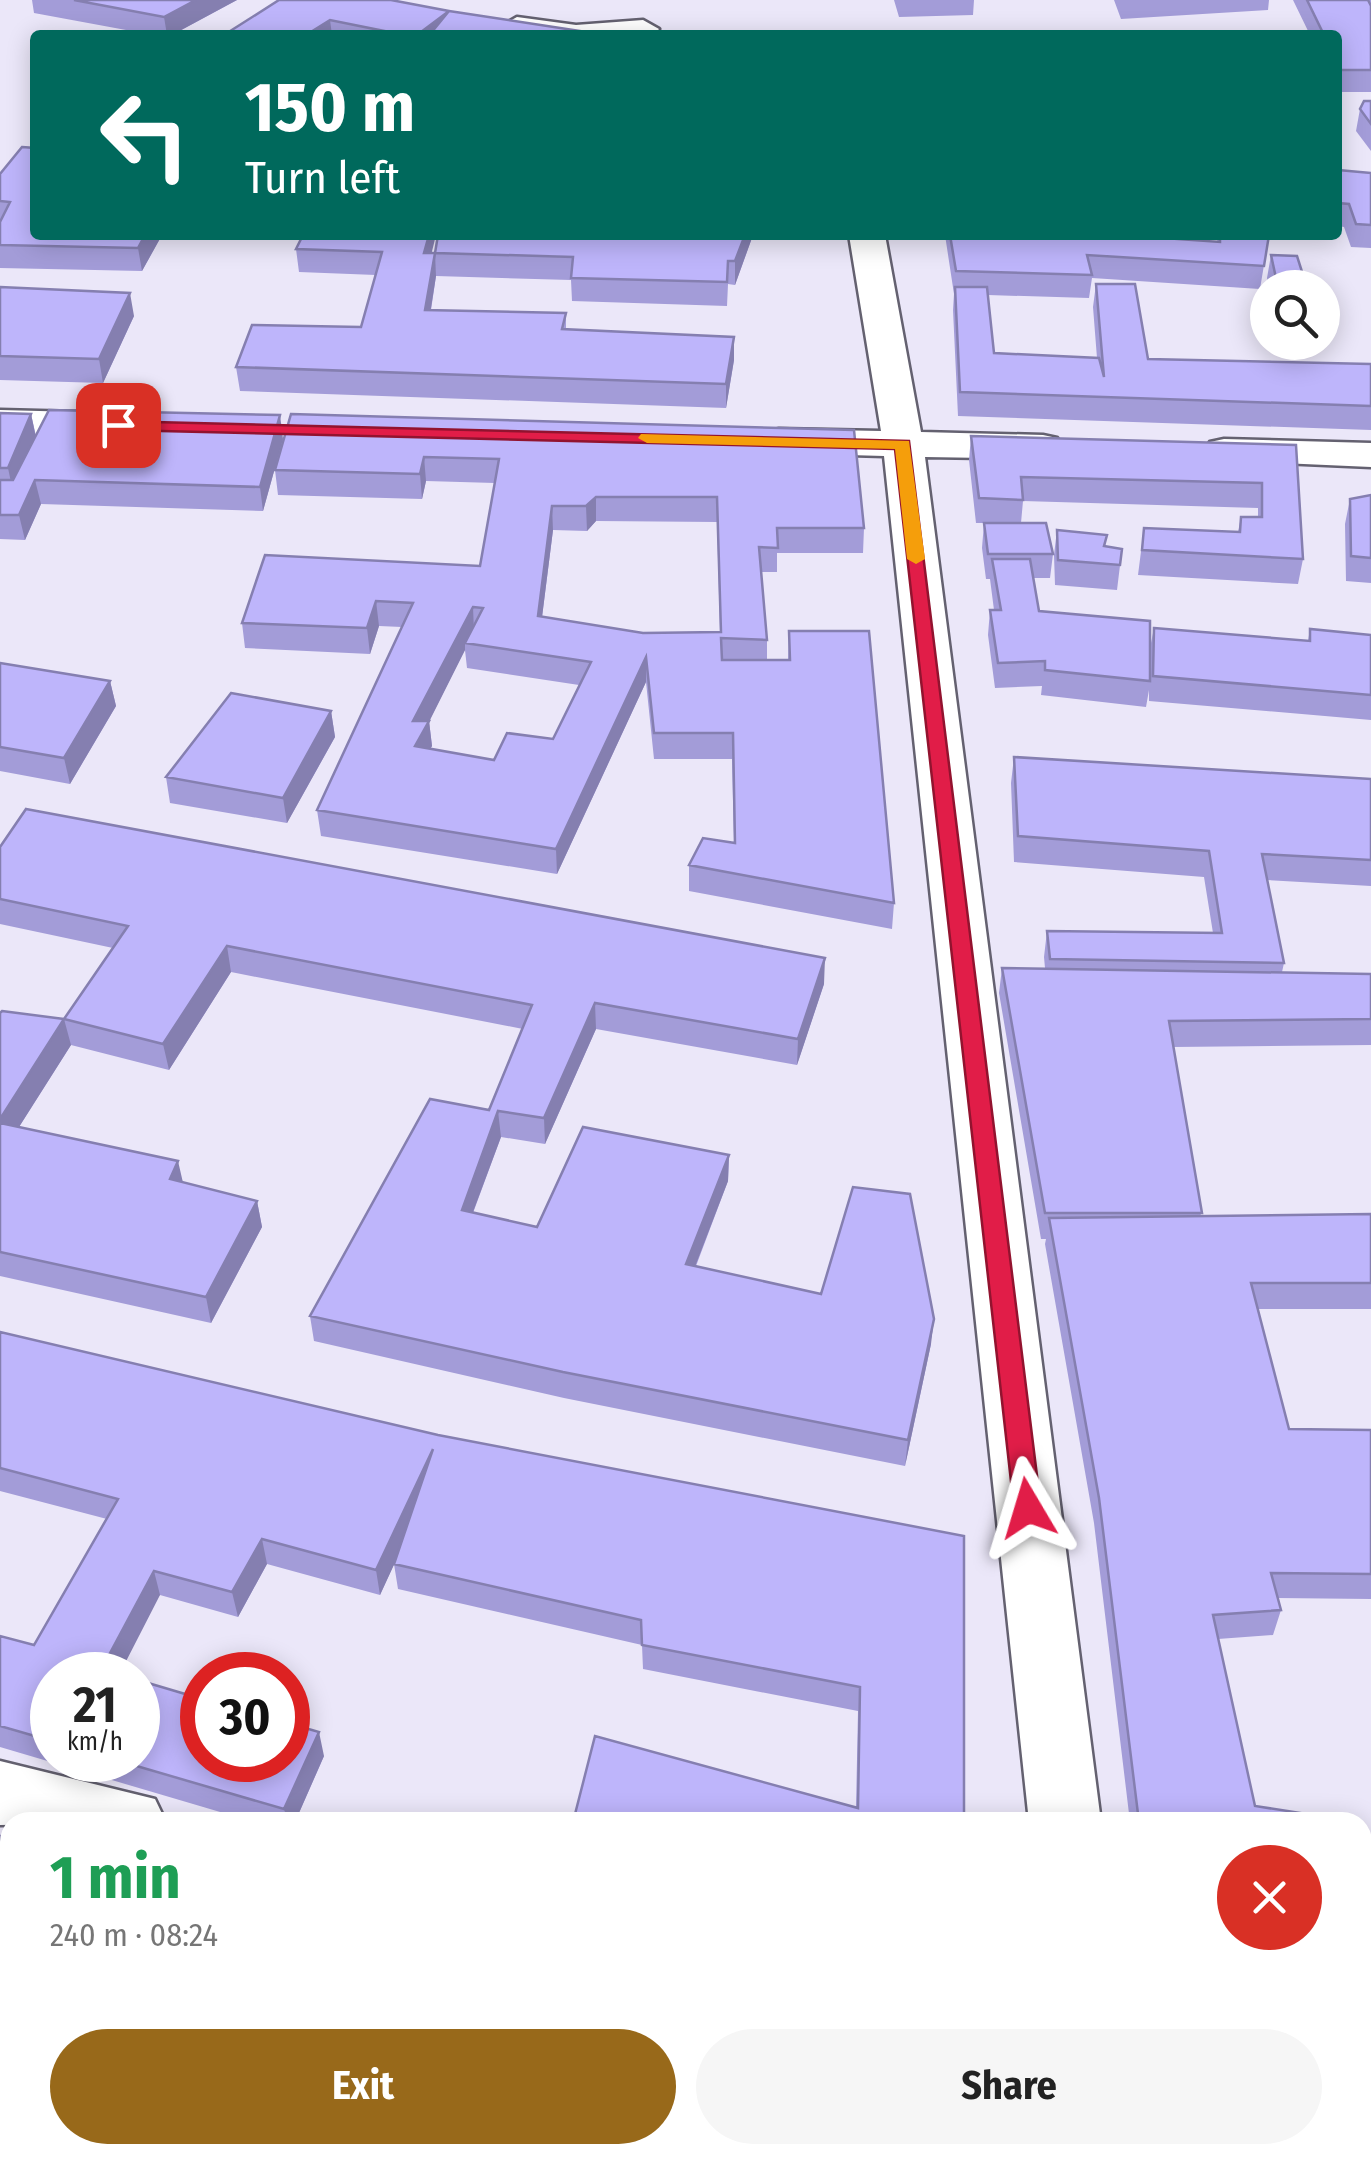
<!DOCTYPE html>
<meta charset="utf-8">
<style>
body{margin:0;font-family:"Fira Sans Condensed",sans-serif;background:#f6f6f6;color:#222;height:100vh;display:flex;flex-direction:column;font-size:38px;white-space:nowrap}
*{box-sizing:border-box;margin:0}
p{font-size:32px;color:#767676}
.icon{flex:none;width:55px;height:55px;fill:none;stroke:currentColor;stroke-width:2;stroke-linecap:round;stroke-linejoin:round}
.map{position:relative;flex:1;overflow:hidden}
.panel{position:absolute;left:0px;top:1812px;width:1372px;height:352px;display:flex;flex-direction:column;background:#fff;border-radius:30px 30px 0 0;box-shadow:0 5px 25px #0003}
.panel>*{flex:none}
.guide{position:absolute;left:30px;top:30px;width:1312px;height:210px;border-radius:10px;box-shadow:0 5px 25px #0003;background:#00695c;color:#fff;overflow:hidden}
.fabs{position:absolute;left:1250px;top:270px;display:grid;gap:20px}
.fabs a{display:grid;place-items:center;width:90px;height:90px;border-radius:50%;background:#fff;box-shadow:0 5px 25px #0003;font-size:50px}
.speed{position:absolute;left:30px;top:1652px;display:flex;gap:20px;font-size:50px;font-weight:700;text-align:center}
.speed>*{display:grid;place-content:center;width:130px;height:130px;border-radius:50%;background:#fff;box-shadow:0 5px 25px #0003;line-height:1}
.speed small{font-size:25px;font-weight:400}
.speed .limit{border:15px solid #d22;background:#fff;color:#111}
.pin{position:absolute;display:grid;place-items:center;width:85px;height:85px;color:#fff;margin:-42px;border-radius:20px;box-shadow:0 5px 15px #0006}
.me{position:absolute;width:110px;margin:-55px;rotate:353deg;stroke-linejoin:round;filter:drop-shadow(0 0 8px #0008)}
.turn{display:flex;align-items:center;gap:35px;height:210px;padding:0 50px;font-size:45px}
.turn .icon{width:130px;height:130px;stroke-width:2.5}
.turn b{display:block;font-size:70px;line-height:85px}
.round{display:grid;place-items:center;flex:none;width:105px;height:105px;border-radius:52px;background:#f6f6f6}
.overview{display:flex;align-items:center;justify-content:space-between;height:170px;padding:0 50px}
h1{font-size:60px;font-weight:700;line-height:75px;color:#1e9e55}
.primary-button{display:flex;gap:20px;margin-top:auto;padding:20px 50px}
.primary-button a{flex:1;height:115px;border-radius:60px;background:#98691a;color:#fff;font-size:40px;font-weight:700;line-height:115px;text-align:center}
.primary-button a+a{background:#f6f6f6;color:#222}
.map>svg:first-child{display:block}
.lines{fill:none;stroke-linecap:round;stroke-linejoin:round}
.minor-casing{stroke:#646170;stroke-width:5}
.minor{fill:#fff;fill-rule:evenodd}
.wall{fill:#a39cd8;fill-rule:evenodd}
.shaded-wall{fill:#857fb0}
.building{fill:#beb5fb;stroke:#857fb0;stroke-width:2.5;fill-rule:evenodd}
.route{fill:#e11d48;stroke:#92132f;stroke-width:2.5}
.slow{fill:#f59e0b}
</style>
<div class="map">
<svg width="1371" height="2164" viewBox="0 0 1371 2164">
<rect width="100%" height="100%" fill="#ebe7f9"/>
<g class="lines">
<!-- minor casing -->
<g class="minor-casing">
<path id="minor" d="M517 17 576 25 643 20 659 29 654 35 506 33 501 26Z
M849 235H885L921 432 1043 435 1057 438 1063 447 1057 456 1043 459 925 457 1101 1822H1029L884 456 779 453 765 450 759 441 765 432 779 429 881 431Z
M0 410 118 413 132 416 138 425 132 434 118 437 0 434Z
M1224 439 1371 443V467L1210 460 1204 451 1210 442Z
M0 1761 155 1799 166 1822 0 1825Z
M1362 2097 1371 2100V2164H1334L1330 2155H1362Z
M252 2155H332L331 2164H251Z
M1076 2155H1156L1158 2164H1078Z"/>
</g>
<!-- minor -->
<use href="#minor" class="minor"/>
</g>
<!-- wall -->
<path class="wall" d="M32 0H237L172 35H153L34 13Z
M279 0 449 11 606 35H224Z
M894 0H974L973 15 899 17Z
M1114 0H1269L1268 10 1121 19Z
M1293 0H1371V92H1338V35H1310Z
M1371 101V151L1356 131 1360 109Z
M1338 170 1371 173V248L1351 247 1344 227 1338 226Z
M0 174 35 235H162L142 271 0 268Z
M438 235H753L735 285 728 284 727 306 572 301 571 280 436 276 431 310 566 313V329L734 360 726 408 240 391 236 367 361 327 376 275 299 272 296 249 435 253Z
M945 235 1047 238 1120 236 1217 242 1218 235H1269L1260 289 1092 278 1089 298 988 295 994 353 1097 358 1093 307 1096 284 1148 359 1371 364V430L958 416 953 310 954 294Z
M1271 255 1304 278 1302 288H1269L1267 278Z
M0 287 134 316 103 383 0 380Z
M0 413 31 414 36 436 283 439 263 511 41 504 25 540 0 539Z
M291 414 854 430 864 528 863 553H777V572H761L767 640V660H788L789 631 894 903 892 929 689 891V865L734 842 732 759H654L646 682 557 874 321 836 317 810 402 627 379 626 370 654 245 648 242 623 480 566 495 483 426 481 422 499 278 495 275 470ZM596 521 717 522 720 632 643 633 542 617 553 530 587 531ZM465 650 467 668 579 685 553 739 494 760 430 749 432 746 429 721Z
M971 436 1296 445 1303 559 1298 584 1138 575 1144 528 1238 532 1241 517H1258V508L1023 501 1021 523 1053 554 1050 578H1033L1039 611 1150 648 1154 628 1308 641 1310 629 1371 635V720L1149 701V690L1146 707 1041 695 1042 686 995 688 988 635 990 610H994L990 579H986L982 548 984 523H976L969 460Z
M1371 495V583L1346 581 1345 524 1350 499Z
M1057 530 1107 535 1105 546 1122 549 1117 590 1055 585 1054 555Z
M0 663 110 681 116 706 70 784 0 771Z
M331 711 335 737 287 823 170 803 166 777Z
M1014 757 1371 779V886L1267 880 1284 963 1282 972 1371 974V1046V1045L1173 1047 1201 1216 1371 1214V1309H1257L1289 1429 1371 1430V1599L1277 1598 1281 1610 1273 1635 1218 1639 1255 1806 1321 1822H1130L1094 1523 1045 1244 1046 1239H1041L999 993 1002 968H1045L1044 957 1047 931 1213 933 1204 877 1014 862 1011 783Z
M0 847 824 984 797 1065 596 1029 545 1144 501 1137 473 1213 537 1227 729 1155 728 1181 696 1266 931 1344 905 1466 564 1398 314 1341 310 1316 489 1110 523 1029 231 972 169 1070 71 1045 64 1019 113 948 0 924Z
M0 1013 64 1019 71 1045 19 1127 183 1182 257 1201 262 1227 211 1323 0 1276Z
M0 1332 438 1435 964 1536V1822L856 1807 858 1711 643 1669 642 1645 398 1589 394 1564 380 1595 267 1564 238 1617 160 1595 52 1675V1760L324 1756 295 1822H254L0 1747V1636L34 1645 107 1519 0 1491Z
M0 1836 10 1839V1949L0 1947Z
M1362 1884 1371 1886V2069L1362 2066Z
M835 2155H1026L1028 2164H836Z"/>
<!-- shaded-wall -->
<path class="shaded-wall" d="M196 0H237L172 35H167L164 17Z
M449 11 431 35H417Z
M330 20 332 35H306Z
M145 235H162L142 271 138 248Z
M429 235H436L426 276 424 253Z
M745 235H753L735 285V261Z
M435 253 436 276 427 333 425 310Z
M130 293 134 316 103 383 99 359Z
M734 337V360L726 408V384Z
M31 414 36 438 13 492 8 468Z
M280 415 283 439 263 511 260 487Z
M424 457 426 481 422 499 420 474Z
M35 480 41 504 25 540 19 515Z
M596 497V521L587 531 586 506Z
M552 506 553 530 539 641 538 616Z
M376 601 379 626 370 654 367 628Z
M473 607 474 632 465 643V650L427 726 429 721 432 746 417 771 413 721Z
M646 657V682L557 874 556 849Z
M110 681 116 706 70 784 64 758Z
M331 711 335 737 287 823 283 798Z
M227 946 231 972 169 1070 163 1044Z
M825 958 824 984 797 1065 798 1039Z
M595 1003 596 1029 545 1144 544 1118Z
M64 1019 71 1045 5 1149 0 1130V1119Z
M498 1111 501 1137 464 1236 462 1210Z
M729 1155 728 1181 686 1290V1264Z
M178 1161 184 1187 170 1179Z
M257 1201 262 1227 211 1323 206 1297Z
M934 1319 931 1344 905 1466 908 1440Z
M433 1449 436 1474 380 1595 376 1570Z
M262 1539 267 1564 238 1617 232 1592Z
M154 1571 160 1595 119 1675 101 1670Z
M319 1732 324 1756 295 1822H288L284 1809Z
M226 2155H237L235 2164H224Z"/>
<!-- building -->
<path class="building" d="M74 0H196L164 17Z
M279 0H391L449 11 417 35H378L384 31 330 20 306 35H224Z
M1307 0H1368L1371 6V70H1338V35H1324Z
M449 11 606 35H439L431 33Z
M1364 101H1371V124L1360 109Z
M22 147 35 148V235H145L138 248 0 245V222L10 202 0 201V174Z
M1338 170 1371 173V225L1356 224 1349 204 1338 203Z
M303 235H429L424 253H435L425 310 566 313 562 329 734 337 726 384 236 367 252 325 361 327 382 252 296 249Z
M438 235H745L735 261H728L727 282 571 278 573 257 435 253Z
M950 235 1047 238V235H1120L1220 242V235H1269L1264 266 1087 255 1092 275 956 271Z
M1271 255 1297 256 1304 278H1276Z
M1096 284H1135L1148 359 1371 364V406L960 392 955 287H987L994 353 1099 358 1104 377Z
M0 287 130 293 99 359 0 356Z
M49 410 280 415 260 487 35 480 19 515H0V480H13Z
M0 413 31 414 8 468H0Z
M291 414 854 430 864 528H777L778 548 759 547 767 640 721 638 722 660H790L789 631H869L894 903 689 865 703 838 735 843 733 733H654L646 657 556 849 317 810 413 603 376 601 367 628 242 623 265 555 480 566 499 459 424 457 420 474 275 470ZM596 497H717L721 632 643 633 538 616 552 506H586ZM473 607 483 608 465 643 591 662 553 739 507 733 494 760 415 746 429 721H413Z
M971 436 1296 445 1303 559 1142 550 1144 528 1240 532 1241 517H1262V483L1021 477 1023 500 979 498Z
M1371 495V558L1351 556 1350 499Z
M984 523H1046L1053 554H988Z
M1057 530 1107 535 1104 546 1122 549 1120 565 1058 560Z
M992 559H1030L1039 611 1150 621V681L1045 670V661L998 663 990 610H1001Z
M1154 628 1310 641V629L1371 635V695L1153 676Z
M0 663 110 681 64 758 0 747Z
M231 693 331 711 283 798 166 777Z
M1014 757 1371 779V860L1262 854 1284 963 1050 959 1047 931 1222 933 1209 851 1018 836Z
M26 809 825 958 798 1039 595 1003 544 1118 498 1111 462 1210 537 1227 583 1127 729 1155 686 1264 821 1294 853 1187 910 1194 934 1319 908 1440 563 1372 310 1316 430 1099 489 1110 532 1005 227 946 163 1044 64 1019 128 926 0 899V847Z
M1002 968 1371 974V1019L1169 1021 1202 1213H1045Z
M2 1011 64 1019 0 1119V1013Z
M0 1123 178 1161 170 1179 257 1201 206 1297 0 1252Z
M1371 1214V1283H1251L1289 1429 1371 1430V1574L1271 1573 1281 1610 1213 1615 1255 1806 1320 1816 1321 1822H1139L1099 1498 1049 1218Z
M0 1332 438 1435 964 1536V1822H573L595 1736 858 1808 860 1687 642 1645 641 1620 394 1564 433 1449 376 1570 262 1539 232 1592 154 1571 101 1670 120 1675H52V1741L0 1726V1636L34 1645 118 1499 0 1468Z
M138 1680 202 1699V1760H288V1723L319 1732 284 1809 116 1760H138Z
M0 1836 10 1839V1928L0 1926Z
M1362 1884 1371 1886V2044L1362 2041Z
M56 2155H226L224 2164H54Z
M840 2155H1026L1028 2164H842Z
M1220 2161 1246 2164H1221Z"/>
<!-- route -->
<path class="route" d="M112 421 909 441 1041 1508 1037 1515H1018L1014 1508 895 449 118 430 109 425Z"/>
<!-- slow -->
<path class="slow" d="M641 434 909 441 925 559 916 564 907 559 895 449 647 443 638 438Z"/>
</svg>
<div class="fabs">
<a><svg class="icon" aria-label="search" viewBox="0 0 24 24"><circle cx="10" cy="10" r="6"/><path d="M15 15l6 6"/></svg></a>
</div>
<div class="speed"><div>21<small>km/h</small></div><div class="limit">30</div></div>
<div class="pin" style="left:118px;top:425px;background:#d93025"><svg class="icon" aria-label="arrive" viewBox="0 0 24 24"><path d="M6 21V4h12l-3 4 3 4H6"/></svg></div>
<svg class="me" style="left:1028px;top:1508px" viewBox="-20 -20 40 40"><path d="M0-17L14 15 0 8-14 15z" fill="#e11d48" stroke="#fff" stroke-width="4"/></svg>
<div class="guide">
<div class="turn"><svg class="icon" aria-label="left" viewBox="0 0 24 24"><path d="M17 20v-9H6M10 6l-5 5 5 5"/></svg><div><b>150 m</b>Turn left</div></div>
</div>
<section class="panel">
<div class="overview"><div><h1>1 min</h1><p>240 m · 08:24</p></div><a class="round" style="background:#d93025;color:#fff"><svg class="icon" aria-label="close" viewBox="0 0 24 24"><path d="M6 6l12 12M18 6L6 18"/></svg></a></div>
<div class="primary-button"><a>Exit</a><a>Share</a></div>
</section>
</div>
